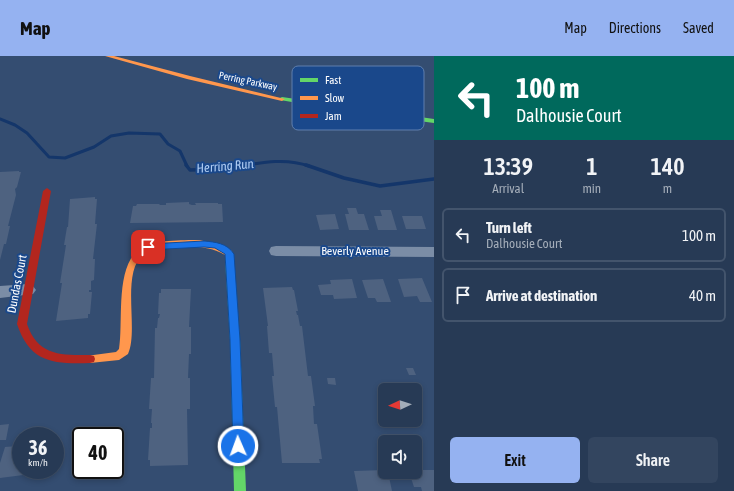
<!DOCTYPE html>
<style>
body{margin:0;font-family:"Asap Condensed",sans-serif;background:#33455f;color:#f1f3f6;height:100vh;display:flex;flex-direction:column;font-size:15px;white-space:nowrap}
*{box-sizing:border-box;margin:0}
p{font-size:13px;color:#a4adb9}
.icon{flex:none;width:22px;height:22px;fill:none;stroke:currentColor;stroke-width:2;stroke-linecap:round;stroke-linejoin:round}
.map{position:relative;flex:1;overflow:hidden}
.details{display:flex;flex-direction:column;background:#273a55;width:300px}
.details>*{flex:none}
.banner{background:#00695c;color:#fff;overflow:hidden}
.needle{width:26px;rotate:266deg}
.tools{position:absolute;left:378px;top:327px;display:grid;gap:8px}
.tools a{display:grid;place-items:center;width:44px;height:44px;border-radius:6px;background:#273a55;box-shadow:0 2px 6px #0003,0 0 0 1px #43546c;font-size:20px}
.speed{position:absolute;left:12px;top:371px;display:flex;gap:8px;font-size:20px;font-weight:700;text-align:center}
.speed>*{display:grid;place-content:center;width:52px;height:52px;border-radius:50%;background:#273a55;box-shadow:0 2px 6px #0003,0 0 0 1px #43546c;line-height:1}
.speed small{font-size:10px;font-weight:400}
.speed .limit{border:2px solid #111;border-radius:6px;background:#fff;color:#111}
.pin{position:absolute;display:grid;place-items:center;width:34px;height:34px;color:#fff;margin:-17px;border-radius:8px;box-shadow:0 2px 6px #0006}
.me{position:absolute;width:44px;margin:-22px;rotate:358deg;stroke-linejoin:round;filter:drop-shadow(0 0 3px #0008)}
.turn{display:flex;align-items:center;gap:14px;height:84px;padding:0 16px;font-size:18px}
.turn .icon{width:52px;height:52px;stroke-width:2.5}
.turn b{display:block;font-size:28px;line-height:34px}
.eta{display:flex;justify-content:space-evenly;align-items:center;height:68px;text-align:center}
.eta b{font-size:24px;font-weight:600;line-height:28px}
.action{display:flex;gap:8px;margin-top:auto;padding:8px 16px}
.action a{flex:1;height:46px;border-radius:6px;background:#95b2f1;color:#111;font-size:16px;font-weight:600;line-height:46px;text-align:center}
.action a+a{background:#33455f;color:#f1f3f6}
ul{padding:0;list-style:none}
li{display:flex;align-items:center;gap:12px;height:54px;margin:0 8px 6px;padding:0 8px;border:2px solid #43546c;border-radius:6px}
li div{flex:1}
li b{display:block;font-size:15px}
li em{font-style:normal}
header{display:flex;align-items:center;gap:24px;box-sizing:border-box;height:56px;padding:0 20px;background:#95b2f1;color:#111}
header strong{font-size:19px}
nav{display:flex;gap:22px;margin-inline-start:auto;font-size:14px}
main{display:flex;flex:1;min-height:0}
.map>svg:first-child{display:block}
.lines{fill:none;stroke-linecap:round;stroke-linejoin:round}
.stream-far1{stroke:#14366a;stroke-width:3}
.stream{stroke:#14366a;stroke-width:3.5}
.building{fill:#4e6280}
.street{fill:#7b8da6;fill-rule:evenodd}
.fast{fill:#63d668;fill-rule:evenodd}
.slow{fill:#ff974d;fill-rule:evenodd}
.jam{fill:#b3261e;fill-rule:evenodd}
.route{fill:#1a73e8;stroke:#114b97}
.labels{text-anchor:middle;dominant-baseline:central;stroke-width:4;stroke-linejoin:round;paint-order:stroke}
.far-street-label{font-size:10px;fill:#fff;stroke:#1a488b}
.street-label{font-size:12px;fill:#fff;stroke:#1a488b}
.water-label{font-size:13px;font-style:italic;fill:#b1cef4;stroke:#1a488b}
.key{fill:#1a488b;stroke:#5f7fae;stroke-width:1}
.key-label{font-size:11px;fill:#fff}
</style>
<header>
<strong>Map</strong>
<nav><a>Map</a><a>Directions</a><a>Saved</a></nav>
</header>
<main>
<div class="map">
<svg width="434" height="435" viewBox="0 0 434 435">
<rect width="100%" height="100%" fill="#344d71"/>
<g class="lines">
<!-- stream-far1 -->
<path class="stream-far1" d="M0 63 15 69 27 77 49 101 65 102 94 91 111 80 129 77 160 78 168 88 180 95 187 110
M241 110C264 106 287 102 309 110"/>
<!-- stream -->
<path class="stream" d="M186 109 190 114 220 113 247 109
M306 109 344 122 380 130 434 123"/>
</g>
<!-- building -->
<path class="building" d="M19 115V116H21L17 131 15 133 16 139 8 170H10L6 188H4L0 204V116Z
M95 141V143H97L95 168H97L93 203H95L94 224 91 225V234H89V236H92L90 258H88V262L56 265 62 227H60L66 189H64L67 171H68L70 143Z
M189 146V148L192 149H196L195 147H218V148H222L223 166 130 167 133 150H136L137 148H160L159 149H166V147Z
M347 152H356L358 158H364L369 174H349L345 158H349Z
M380 154H391L397 174H378L374 160H382Z
M335 158 339 173 320 174 316 159Z
M402 160H422L426 173H406Z
M422 222 432 246H420L417 240 404 241 398 223Z
M352 223 357 242 334 243 333 239H321L318 229 331 228 330 224Z
M383 223 391 246H377L375 242H368L362 224Z
M292 231 293 234H294L298 255H296L297 259H298L300 270H302L308 320H311L315 350H313L314 368H317L322 403H319L320 407H282L277 351H275L272 320H274L272 297H269L267 270H268L263 232Z
M161 233H191L189 271H191V298H189L188 322H190V353H187L188 409 150 410V404H148L150 372H152V367H151L152 353H149L151 322H154L155 272H157L158 262H159L160 258H158L159 237H161Z
M406 312H413L416 319H409Z
M327 322H335L336 329 328 328Z
M9 368 6 384H0V369Z
M387 382 388 386H385V397H382L378 383Z
M18 390 16 396H21V414H31V418L0 422V407L5 391Z
M385 414V416H388L392 435H358L354 415Z
M415 414H434V435H422L421 431H414L409 416H415Z"/>
<g class="lines">
<!-- street -->
<path class="street" d="M276 190 434 191V201L276 200 271 199 269 195 271 191Z
M28 228 33 230 36 234 33 238 0 242V230Z"/>
<!-- fast -->
<path class="fast" d="M282 41 434 63V67L351 56 280 44V42Z
M229 200 233 203 240 284 246 435H234L230 284 225 203Z"/>
<!-- slow -->
<path class="slow" d="M105 0H114L190 20 285 43 282 45 187 23Z
M200 184 223 190 232 195 233 203 232 205H226L225 199C208 189 190 190 171 192 165 192 155 192 150 194 117 208 140 272 128 298L119 304 90 307 86 306 85 303 86 300 116 296 119 293C124 264 113 203 146 189 156 184 189 184 200 184Z"/>
<!-- jam -->
<path class="jam" d="M47 132 51 135 27 268C38 300 60 299 90 299L94 300 95 303 94 306 90 307C53 308 30 307 17 268L43 135Z"/>
</g>
<!-- route -->
<path class="route" d="M204 185C215 186 227 187 234 198L240 284 244 390 243 394 238 395 234 394 233 390 230 284 225 198 215 192 204 191 148 194 144 191 148 188Z"/>
<g class="labels">
<!-- far-street labels -->
<g class="far-street-label">
<text transform="translate(248 25) rotate(12)">Perring Parkway</text>
</g>
<!-- street labels -->
<g class="street-label">
<text x="355" y="195">Beverly Avenue</text>
<text transform="translate(17 228) rotate(-79)">Dundas Court</text>
</g>
<!-- water labels -->
<g class="water-label">
<text transform="translate(225 110) rotate(-5)">Herring Run</text>
</g>
</g>
<!-- legend -->
<rect x="292" y="10" width="132" height="64" rx="6" class="key"/>
<rect x="300" y="22" width="18" height="4" fill="#63d668"/>
<rect x="300" y="40" width="18" height="4" fill="#ff974d"/>
<rect x="300" y="58" width="18" height="4" fill="#b3261e"/>
<g class="key-label">
<text x="325" y="28">Fast</text>
<text x="325" y="46">Slow</text>
<text x="325" y="64">Jam</text>
</g>
</svg>
<div class="tools">
<a><svg class="needle" viewBox="-14 -14 28 28"><path d="M0-13l5 13h-10z" fill="#e53935"/><path d="M0 13l5-13h-10z" fill="#a4adb9"/></svg></a>
<a><svg class="icon" aria-label="sound" viewBox="0 0 24 24"><path d="M4 9h4l5-4v14l-5-4H4zM17 9q2 3 0 6"/></svg></a>
</div>
<div class="speed"><div>36<small>km/h</small></div><div class="limit">40</div></div>
<div class="pin" style="left:148px;top:191px;background:#d93025"><svg class="icon" aria-label="arrive" viewBox="0 0 24 24"><path d="M6 21V4h12l-3 4 3 4H6"/></svg></div>
<svg class="me" style="left:238px;top:390px" viewBox="-20 -20 40 40"><circle r="17" fill="#1a73e8" stroke="#fff" stroke-width="3"/><path d="M0-11L8 9 0 5-8 9z" fill="#fff"/></svg>
</div>
<section class="details">
<div class="banner">
<div class="turn"><svg class="icon" aria-label="left" viewBox="0 0 24 24"><path d="M17 20v-9H6M10 6l-5 5 5 5"/></svg><div><b>100 m</b>Dalhousie Court</div></div>
</div>
<div class="eta">
<div><b>13:39</b><p>Arrival</p></div>
<div><b>1</b><p>min</p></div>
<div><b>140</b><p>m</p></div>
</div>
<ul>
<li><svg class="icon" aria-label="left" viewBox="0 0 24 24"><path d="M17 20v-9H6M10 6l-5 5 5 5"/></svg><div><b>Turn left</b><p>Dalhousie Court</p></div><em>100 m</em></li>
<li><svg class="icon" aria-label="arrive" viewBox="0 0 24 24"><path d="M6 21V4h12l-3 4 3 4H6"/></svg><div><b>Arrive at destination</b></div><em>40 m</em></li>
</ul>
<div class="action"><a>Exit</a><a>Share</a></div>
</section>
</main>
